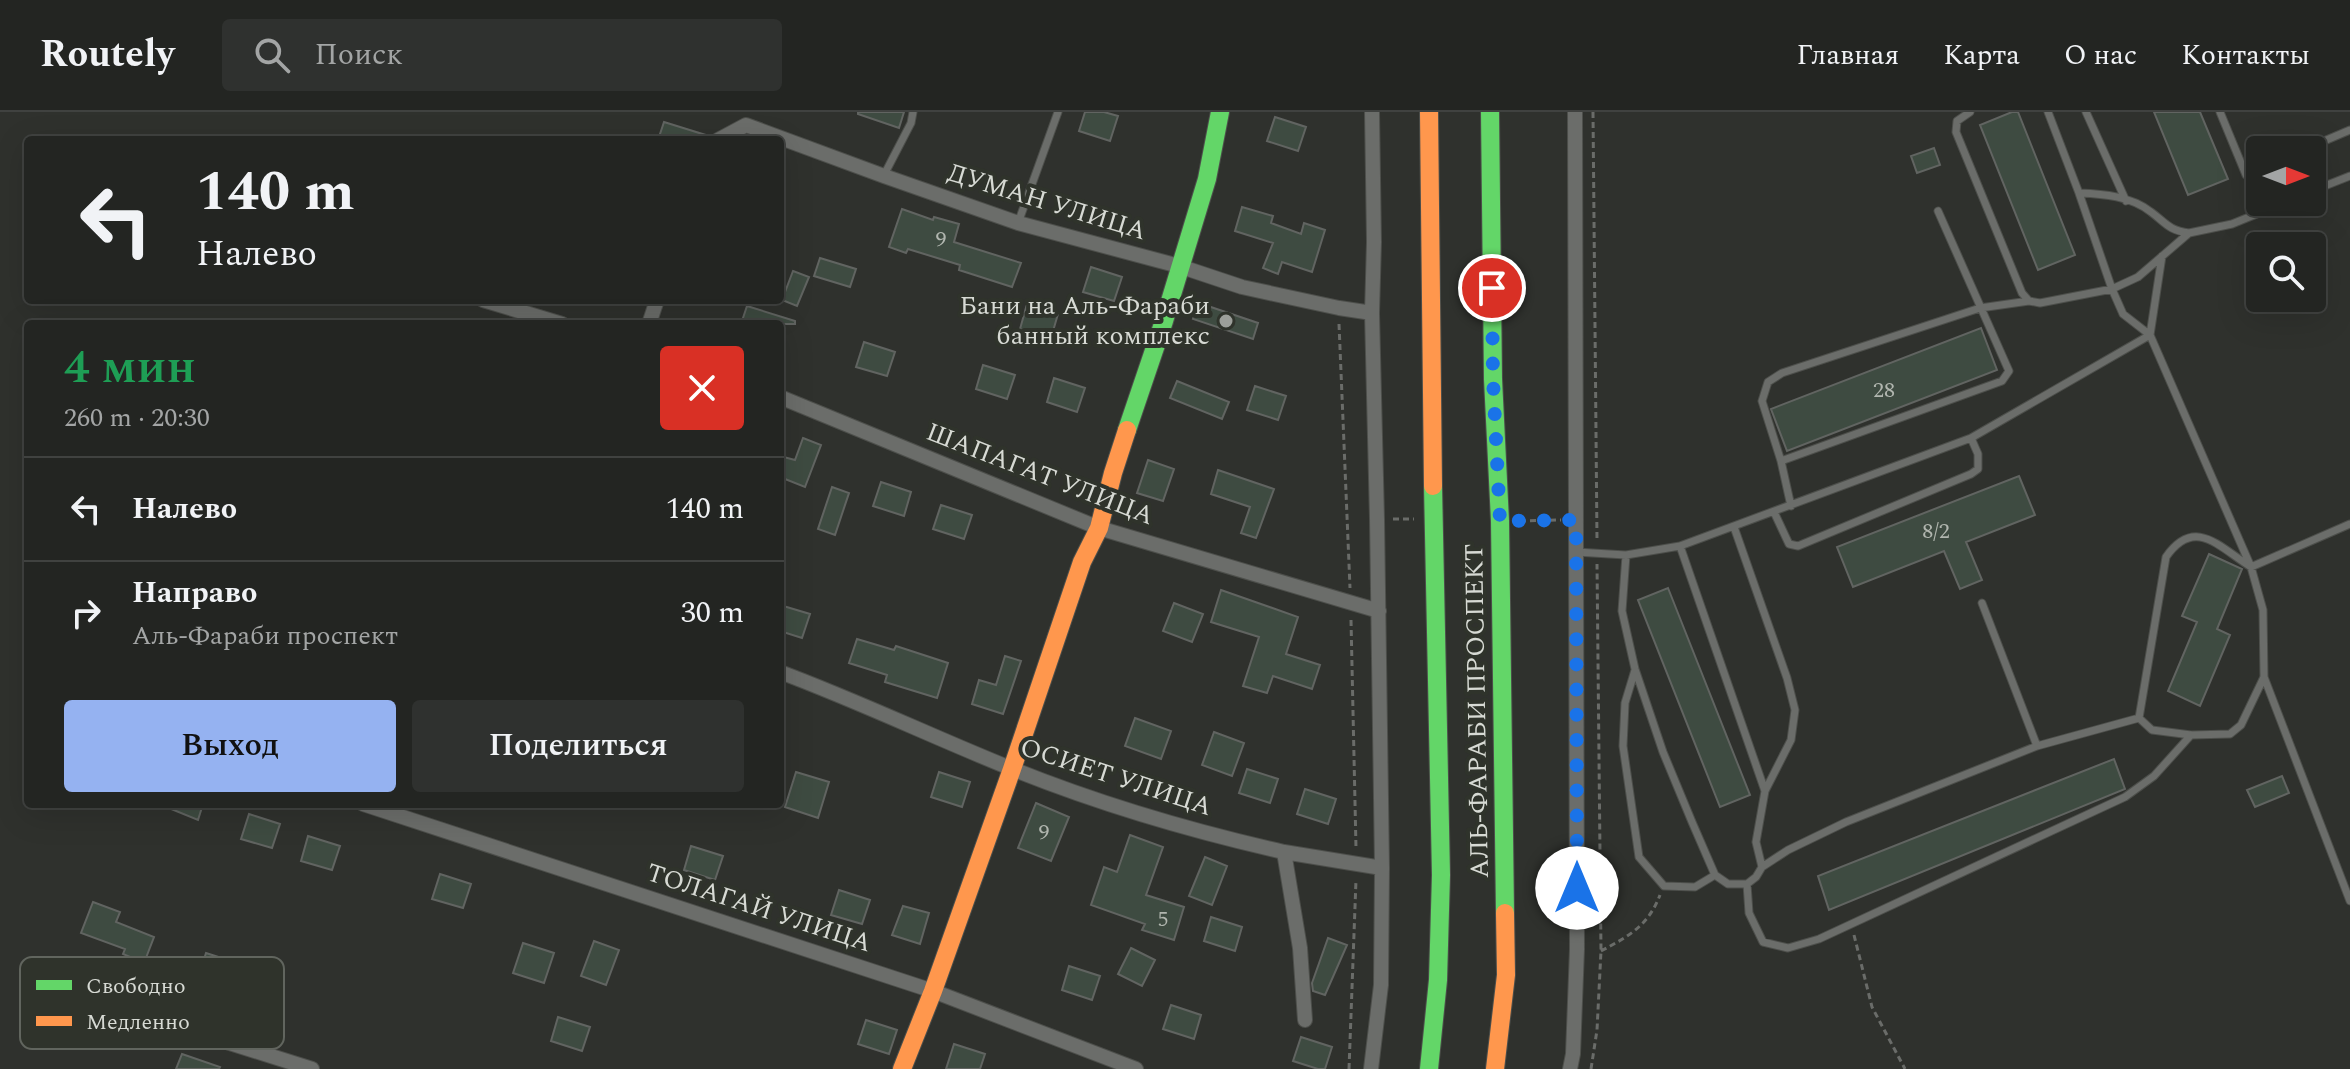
<!DOCTYPE html>
<html lang="ru">
<meta charset="utf-8">
<style>
body{margin:0;font-family:Spectral,serif;background:#2f312f;color:#f1f3f6;height:100vh;display:flex;flex-direction:column;font-size:30px;white-space:nowrap}
*{box-sizing:border-box;margin:0}
p{font-size:26px;color:#a3a5a5}
.icon{flex:none;width:44px;height:44px;fill:none;stroke:currentColor;stroke-width:2;stroke-linecap:round;stroke-linejoin:round}
.map{position:relative;flex:1;overflow:hidden}
.panel{position:absolute;left:24px;top:208px;width:760px;height:488px;display:flex;flex-direction:column;background:#232522;border-radius:8px;box-shadow:0 8px 32px #0002,0 0 0 2px #404240}
.panel>*{flex:none}
.guide{position:absolute;left:24px;top:24px;width:760px;height:168px;border-radius:8px;box-shadow:0 8px 32px #0002,0 0 0 2px #404240;background:#232522;color:#f1f3f6;overflow:hidden}
.needle{width:52px;rotate:90deg}
.fabs{position:absolute;left:2246px;top:24px;display:grid;gap:16px}
.fabs a{display:grid;place-items:center;width:80px;height:80px;border-radius:8px;background:#232522;box-shadow:0 8px 32px #0002,0 0 0 2px #404240;font-size:40px}
.pin{position:absolute;display:grid;place-items:center;width:68px;height:68px;color:#fff;margin:-34px;border:4px solid #fff;border-radius:50%;box-shadow:0 2px 8px #0007}
.me{position:absolute;width:88px;margin:-44px;rotate:0deg;stroke-linejoin:round;filter:drop-shadow(0 0 6px #0008)}
.turn{display:flex;align-items:center;gap:28px;height:168px;padding:0 40px;font-size:36px}
.turn .icon{width:104px;height:104px;stroke-width:2.5}
.turn b{display:block;font-size:56px;line-height:68px}
.round{display:grid;place-items:center;flex:none;width:84px;height:84px;border-radius:8px;background:#2f312f}
.overview{display:flex;align-items:center;justify-content:space-between;height:136px;padding:0 40px}
h1{font-size:48px;font-weight:600;line-height:60px;color:#1e9e55}
.cta{display:flex;gap:16px;margin-top:auto;padding:16px 40px}
.cta a{flex:1;height:92px;border-radius:8px;background:#95b2f1;color:#111;font-size:32px;font-weight:600;line-height:92px;text-align:center}
.cta a+a{background:#2f312f;color:#f1f3f6}
ul{padding:0;list-style:none}
li{display:flex;align-items:center;gap:24px;height:104px;padding:0 40px;border-top:2px solid #404240}
li div{flex:1}
li b{display:block;font-size:30px}
li em{font-style:normal}
header{display:flex;align-items:center;gap:48px;box-sizing:border-box;height:112px;padding:0 40px;background:#232522;border-bottom:2px solid #404240}
header strong{font-size:38px}
nav{display:flex;gap:44px;margin-inline-start:auto;font-size:28px}
.search{width:560px;height:72px;background:#2f312f;display:flex;align-items:center;gap:20px;box-sizing:border-box;padding:0 28px;border-radius:8px;color:#a3a5a5;font-size:30px}
.map>svg:first-child{display:block}
.building{fill:#3e4b41;stroke:#616461;stroke-width:2}
.lines{fill:none;stroke-linecap:round;stroke-linejoin:round}
.lane-casing{stroke:#4d4f4b;stroke-width:9}
.street-casing{stroke:#4d4f4b;stroke-width:16}
.fast-casing{stroke:#4d4f4b;stroke-width:20}
.slow-casing{stroke:#4d4f4b;stroke-width:20}
.path{stroke:#6a6c69;stroke-width:3;stroke-dasharray:6 4;stroke-linecap:butt}
.lane{stroke:#6b6d6a;stroke-width:7}
.street{stroke:#6b6d6a;stroke-width:14}
.fast{stroke:#63d668;stroke-width:18}
.slow{stroke:#ff974d;stroke-width:18}
.route{stroke:#1a73e8;stroke-width:14;stroke-dasharray:0 25.2}
.poi-dot{fill:#9c9f9a;stroke:#2f332b;stroke-width:3}
.labels{text-anchor:middle;dominant-baseline:central;stroke-width:8;stroke-linejoin:round;paint-order:stroke}
.number-label{font-size:22px;fill:#b1b6af}
.street-label{font-size:26px;fill:#d7dad4;stroke:#2f332b}
.poi-label{font-size:26px;fill:#d7dad4;stroke:#2f332b;text-anchor:end}
.key{fill:#2f332b;stroke:#61655e;stroke-width:2}
.key-label{font-size:22px;fill:#d7dad4}
</style>
<header>
<strong>Routely</strong>
<div class="search"><svg class="icon" aria-label="search" viewBox="0 0 24 24"><circle cx="10" cy="10" r="6"/><path d="M15 15l6 6"/></svg>Поиск</div>
<nav><a>Главная</a><a>Карта</a><a>О нас</a><a>Контакты</a></nav>
</header>
<div class="map">
<svg width="2350" height="957" viewBox="0 0 2350 957">
<rect width="100%" height="100%" fill="#2f312d"/>
<!-- building -->
<path class="building" d="M858 0H904L899 16 858 2Z
M1085 0H1104L1118 4 1110 29 1079 19Z
M2012 0H2018L2075 143 2038 158 1980 13Z
M2154 0H2200L2228 67 2188 83Z
M1275 5 1306 15 1298 39 1267 29Z
M664 10 709 24 708 28H658Z
M1934 36 1940 53 1917 61 1911 44Z
M1242 95 1273 104 1271 111 1301 122 1304 111 1325 118 1312 160 1282 150 1278 162 1263 156 1273 131 1235 119Z
M902 97 933 108 934 105 959 112 954 130 1021 151 1012 175 959 158 960 153 908 137 906 141 889 135Z
M820 146 856 157 850 175 814 164Z
M1091 155 1122 165 1114 189 1083 180Z
M793 159 809 165 797 194 782 188Z
M1199 191 1258 211 1253 227 1193 207Z
M1027 192 1058 202 1051 226 1020 217Z
M747 194 795 209V212H741Z
M1981 216 1997 258 1787 339 1771 297Z
M864 230 895 240 887 264 856 255Z
M983 253 1015 263 1007 287 976 277Z
M1054 266 1085 276 1077 300 1047 290Z
M1177 269 1229 290 1222 307 1170 286Z
M1255 274 1286 284 1278 308 1247 298Z
M803 326 821 333 805 375 780 365V344L795 348Z
M1148 348 1174 357 1163 389 1137 381Z
M1218 358 1274 377 1256 426 1241 421 1250 395 1211 382Z
M2019 364 2035 403 1966 430 1982 468 1960 477 1944 439 1853 475 1837 435Z
M881 370 911 380 904 404 873 394Z
M832 375 849 381 835 423 818 417Z
M941 393 972 403 964 427 933 417Z
M2209 442 2242 457 2217 517 2230 523 2200 594 2168 579 2197 510 2182 504Z
M1668 476 1750 683 1720 695 1638 488Z
M1221 478 1298 505 1286 542 1320 553 1312 577 1273 564 1267 581 1243 574 1259 525 1211 510Z
M1174 491 1203 502 1192 530 1163 519Z
M780 493 810 502 802 526 780 519Z
M857 527 894 538 896 534 948 551 937 586 885 570 887 563 849 551Z
M1005 544 1021 549 1003 602 972 592 979 568 996 573Z
M1135 606 1171 619 1161 647 1125 634Z
M1214 620 1244 631 1232 664 1202 653Z
M2114 647 2125 677 1829 798 1818 764Z
M1247 657 1278 667 1270 691 1239 681Z
M796 660 829 670 818 706 785 695Z
M939 660 970 670 962 695 931 685Z
M2282 664 2289 681 2255 695 2247 678Z
M1305 677 1336 687 1328 712 1297 702Z
M1036 691 1069 705 1051 749 1018 736Z
M159 692H203L198 708Z
M249 702 280 712 272 736 241 727Z
M1130 723 1163 735 1146 783 1184 795 1174 828 1142 818 1145 812 1091 793 1104 755 1117 760Z
M308 724 340 734 332 758 301 749Z
M691 734 723 744 715 768 684 758Z
M1205 745 1227 754 1212 793 1189 784Z
M440 762 471 772 463 796 432 787Z
M839 778 870 788 862 812 831 803Z
M93 790 120 800 116 810 154 825 144 851 123 842 125 837 81 821Z
M903 794 929 801 920 832 892 823Z
M1211 805 1242 815 1235 839 1204 829Z
M1328 826 1347 833 1325 883 1313 879 1312 871Z
M594 829 619 838 606 873 581 864Z
M523 831 554 841 544 871 513 861Z
M1131 836 1155 848 1142 874 1118 862Z
M206 841 237 851 229 876 198 866Z
M1069 854 1100 864 1092 888 1062 878Z
M1171 893 1201 903 1194 927 1163 917Z
M558 905 590 915 582 939 551 929Z
M866 908 897 918 889 942 858 932Z
M1301 925 1332 935 1325 957H1318L1293 949Z
M954 932 985 942 980 957H946Z
M182 942 220 955 219 957H176Z"/>
<g class="lines">
<!-- lane casing -->
<g class="lane-casing">
<path id="lane" d="M1970 0 1957 9 1956 20 2022 181 2029 189 2040 191 2112 177 2079 81
M2048 0 2079 81C2103 82 2131 84 2151 100 2166 111 2168 118 2189 121
M2086 0 2126 89
M2220 0 2246 63 2260 57
M2303 38 2350 18
M884 63 911 11 913 0
M2312 79 2350 64
M1018 111 1058 0
M1781 349 2002 269 2009 259 1938 99
M1791 394 1781 349 1762 289 1768 270 1782 261 1980 196 2029 189
M1774 400 1789 432 1798 434 1971 362 1978 357V342L1971 326
M1734 415 1787 566 1795 598 1791 628 1765 679
M1680 434 1765 679 1756 730 1762 755
M1576 440 1626 443 1680 434 1971 326 2150 223 2123 202 2112 177 2138 165 2189 121 2232 112 2286 90
M1626 443 1622 499 1635 557 1663 640 1692 710 1715 763 1728 772H1747L1756 765 1762 755 1788 738 1846 710 2037 634 2139 606 2152 618 2191 623 2230 622 2241 613 2264 565 2263 498 2251 455 2150 223 2162 144
M1982 491 2037 634
M1635 558 1625 591 1623 634 1639 745 1664 774 1695 775 1715 763
M2264 565 2350 789
M2139 606 2166 445C2195 404 2219 435 2251 455L2350 412
M1747 772 1749 801 1763 830 1788 836 1819 827 2125 685 2154 664 2191 623"/>
</g>
<!-- street casing -->
<g class="street-casing">
<path id="street" d="M718 28 746 13 884 64 1018 111 1179 154 1242 175 1339 196 1372 201
M483 188 562 212
M649 212 657 188
M780 285 1099 416 1379 499
M780 560C858 589 933 625 1010 656 1099 692 1191 719 1284 740L1300 836 1305 908
M363 692 933 879 1136 957
M1284 740 1382 756
M116 895 312 957
M1371 957 1381 873 1382 756 1377 407 1372 201 1374 130 1372 0
M1570 957 1573 942 1577 837 1575 0"/>
</g>
<!-- fast casing -->
<g class="fast-casing">
<path id="fast" d="M1490 0 1493 267 1500 409 1505 801
M1127 318 1164 209 1207 67 1220 0
M1429 957 1438 868 1441 763 1433 374"/>
</g>
<!-- slow casing -->
<g class="slow-casing">
<path id="slow" d="M1429 0 1433 374
M902 957 933 879 1012 657 1082 450 1099 416 1113 361 1127 318
M1495 957 1506 863 1505 801"/>
</g>
<!-- path -->
<path class="path" d="M1593 0 1597 428
M1339 212 1350 476
M1393 407H1414
M1520 409 1561 408
M1351 508 1356 736
M1854 823 1872 895 1905 957
M1601 839C1629 824 1648 814 1660 783
M1349 957 1356 768
M1591 957 1597 918 1601 839 1597 452"/>
<!-- lane -->
<use href="#lane" class="lane"/>
<!-- street -->
<use href="#street" class="street"/>
<!-- fast -->
<use href="#fast" class="fast"/>
<!-- slow -->
<use href="#slow" class="slow"/>
</g>
<g class="lines">
<!-- route -->
<path class="route" d="M1492 176 1493 267 1500 409 1576 408 1577 776"/>
</g>
<!-- markers -->
<circle class="poi-dot" cx="1226" cy="209" r="8"/>
<g class="labels">
<!-- number labels -->
<g class="number-label">
<text x="941" y="127">9</text>
<text x="1884" y="278">28</text>
<text x="1936" y="419">8/2</text>
<text x="1044" y="720">9</text>
<text x="1163" y="807">5</text>
</g>
<!-- street labels -->
<g class="street-label">
<text transform="translate(1047 90) rotate(17)">ДУМАН УЛИЦА</text>
<text transform="translate(1040 362) rotate(21)">ШАПАГАТ УЛИЦА</text>
<text transform="translate(1477 599) rotate(-91)">АЛЬ-ФАРАБИ ПРОСПЕКТ</text>
<text transform="translate(1116 665) rotate(18)">ОСИЕТ УЛИЦА</text>
<text transform="translate(759 796) rotate(18)">ТОЛАГАЙ УЛИЦА</text>
</g>
<!-- poi labels -->
<g class="poi-label">
<text x="1210" y="194">Бани на Аль-Фараби<tspan x="1210" dy="30">банный комплекс</tspan></text>
</g>
</g>
<!-- legend -->
<rect x="20" y="845" width="264" height="92" rx="12" class="key"/>
<rect x="36" y="868" width="36" height="10" fill="#63d668"/>
<rect x="36" y="904" width="36" height="10" fill="#ff974d"/>
<g class="key-label">
<text x="86" y="881">Свободно</text>
<text x="86" y="917">Медленно</text>
</g>
</svg>
<div class="fabs">
<a><svg class="needle" viewBox="-14 -14 28 28"><path d="M0-13l5 13h-10z" fill="#e53935"/><path d="M0 13l5-13h-10z" fill="#a3a5a5"/></svg></a>
<a><svg class="icon" aria-label="search" viewBox="0 0 24 24"><circle cx="10" cy="10" r="6"/><path d="M15 15l6 6"/></svg></a>
</div>
<div class="pin" style="left:1492px;top:176px;background:#d93025"><svg class="icon" aria-label="arrive" viewBox="0 0 24 24"><path d="M6 21V4h12l-3 4 3 4H6"/></svg></div>
<svg class="me" style="left:1577px;top:776px" viewBox="-20 -20 40 40"><circle r="19" fill="#fff"/><path d="M0-13L10 11 0 6-10 11z" fill="#1a73e8"/></svg>
<div class="guide">
<div class="turn"><svg class="icon" aria-label="left" viewBox="0 0 24 24"><path d="M17 20v-9H6M10 6l-5 5 5 5"/></svg><div><b>140 m</b>Налево</div></div>
</div>
<section class="panel">
<div class="overview"><div><h1>4 мин</h1><p>260 m · 20:30</p></div><a class="round" style="background:#d93025;color:#fff"><svg class="icon" aria-label="close" viewBox="0 0 24 24"><path d="M6 6l12 12M18 6L6 18"/></svg></a></div>
<ul>
<li><svg class="icon" aria-label="left" viewBox="0 0 24 24"><path d="M17 20v-9H6M10 6l-5 5 5 5"/></svg><div><b>Налево</b></div><em>140 m</em></li>
<li><svg class="icon" aria-label="right" viewBox="0 0 24 24"><path d="M7 20v-9h11M14 6l5 5-5 5"/></svg><div><b>Направо</b><p>Аль-Фараби проспект</p></div><em>30 m</em></li>
</ul>
<div class="cta"><a>Выход</a><a>Поделиться</a></div>
</section>
</div>
